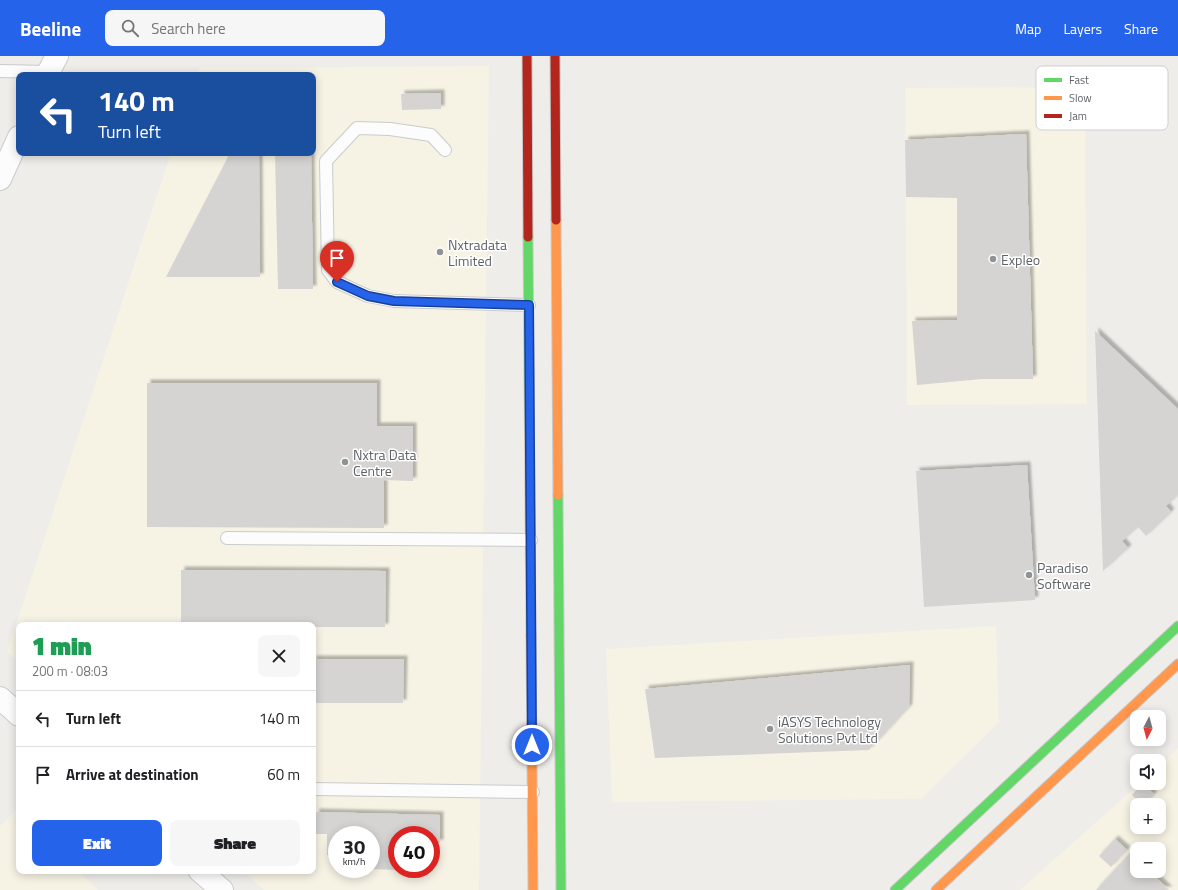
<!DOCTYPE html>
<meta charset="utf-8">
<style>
body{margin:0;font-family:"Titillium Web",sans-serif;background:#f6f6f6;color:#202124;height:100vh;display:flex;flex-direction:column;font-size:15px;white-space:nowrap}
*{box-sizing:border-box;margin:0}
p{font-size:13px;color:#757577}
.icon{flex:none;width:22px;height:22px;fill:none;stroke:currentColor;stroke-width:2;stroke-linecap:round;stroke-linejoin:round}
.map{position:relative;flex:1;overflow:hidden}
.side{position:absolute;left:16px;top:566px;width:300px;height:252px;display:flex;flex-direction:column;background:#fff;border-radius:8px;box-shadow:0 2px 10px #0003}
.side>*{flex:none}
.banner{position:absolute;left:16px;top:16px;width:300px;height:84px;border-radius:8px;box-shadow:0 2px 10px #0003;background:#1a4fa0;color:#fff;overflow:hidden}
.needle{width:26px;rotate:186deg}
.tools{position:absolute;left:1130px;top:654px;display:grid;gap:8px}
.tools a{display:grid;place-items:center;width:36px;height:36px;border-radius:8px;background:#fff;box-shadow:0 2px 10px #0003;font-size:20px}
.speed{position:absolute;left:328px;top:770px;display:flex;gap:8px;font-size:20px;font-weight:700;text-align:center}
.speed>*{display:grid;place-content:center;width:52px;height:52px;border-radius:50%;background:#fff;box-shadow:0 2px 10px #0003;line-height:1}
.speed small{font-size:10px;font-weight:400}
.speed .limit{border:6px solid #d22;background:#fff;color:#111}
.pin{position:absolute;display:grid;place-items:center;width:34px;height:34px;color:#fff;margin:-41px -17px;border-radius:50% 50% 50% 0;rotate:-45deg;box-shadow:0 0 4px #0007}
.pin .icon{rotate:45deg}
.me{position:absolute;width:44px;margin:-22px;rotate:0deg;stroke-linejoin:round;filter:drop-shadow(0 0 3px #0008)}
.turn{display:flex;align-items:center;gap:14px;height:84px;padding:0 16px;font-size:18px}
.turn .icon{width:52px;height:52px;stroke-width:2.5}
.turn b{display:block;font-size:28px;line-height:34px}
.round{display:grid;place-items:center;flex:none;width:42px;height:42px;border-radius:8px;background:#f6f6f6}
.summary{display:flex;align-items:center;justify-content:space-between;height:68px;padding:0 16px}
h1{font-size:24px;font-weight:800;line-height:30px;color:#1e9e55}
.primary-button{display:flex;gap:8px;margin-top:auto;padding:8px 16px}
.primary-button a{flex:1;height:46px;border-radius:8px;background:#2563eb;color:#fff;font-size:16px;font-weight:800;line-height:46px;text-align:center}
.primary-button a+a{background:#f6f6f6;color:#202124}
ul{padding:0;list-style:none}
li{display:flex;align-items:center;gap:12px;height:56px;padding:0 16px;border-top:1px solid #e0e0e0}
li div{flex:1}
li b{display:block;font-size:15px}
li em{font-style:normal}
header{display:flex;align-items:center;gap:24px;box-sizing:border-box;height:56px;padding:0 20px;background:#2563eb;color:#fff}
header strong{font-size:19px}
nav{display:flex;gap:22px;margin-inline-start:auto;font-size:14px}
.search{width:280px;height:36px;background:#f6f6f6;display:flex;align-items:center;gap:10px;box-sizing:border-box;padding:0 14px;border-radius:8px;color:#757577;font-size:15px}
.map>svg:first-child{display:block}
.commercial{fill:#f6f2e4;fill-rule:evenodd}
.building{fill:#d5d4d2;filter:url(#shadow)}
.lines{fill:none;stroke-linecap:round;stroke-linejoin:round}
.lane-casing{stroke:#cacbcb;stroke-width:14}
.street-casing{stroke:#cacbcb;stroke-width:24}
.fast-casing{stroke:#c9c9ca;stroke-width:11}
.slow-casing{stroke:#c9c9ca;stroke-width:11}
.jam-casing{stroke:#c9c9ca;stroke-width:11}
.lane{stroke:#fcfcfc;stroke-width:12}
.street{stroke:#fcfcfc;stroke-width:22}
.fast{stroke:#63d668;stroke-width:9}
.slow{stroke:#ff974d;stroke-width:9}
.jam{stroke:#b3261e;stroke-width:9}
.route-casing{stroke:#184099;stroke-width:10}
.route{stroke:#2563eb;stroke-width:7}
.poi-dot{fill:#909394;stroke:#fff;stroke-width:1.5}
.labels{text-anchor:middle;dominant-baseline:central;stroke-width:3;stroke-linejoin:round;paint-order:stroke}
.poi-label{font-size:14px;fill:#5e6267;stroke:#fff;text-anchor:start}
.key{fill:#fff;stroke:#cfd0d1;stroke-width:1}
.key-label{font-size:11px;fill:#5e6267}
</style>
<header>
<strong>Beeline</strong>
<div class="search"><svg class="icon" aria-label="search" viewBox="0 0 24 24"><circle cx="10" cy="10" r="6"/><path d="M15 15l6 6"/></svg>Search here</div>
<nav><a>Map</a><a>Layers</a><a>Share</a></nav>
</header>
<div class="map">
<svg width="1178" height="834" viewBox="0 0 1178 834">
<defs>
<filter id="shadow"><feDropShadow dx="3.5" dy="-3.5" stdDeviation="1" flood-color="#0004"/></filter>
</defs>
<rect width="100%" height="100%" fill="#eeede9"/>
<!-- commercial -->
<path class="commercial" d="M489 10 479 834H264L243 815H313V569H19V607L7 596 171 97H313V19H197L200 12ZM337 779H371V813H337ZM397 779H431V813H397Z
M1085 31 1087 348 907 349 905 32Z
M996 570 999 666 921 743 612 746 606 593Z
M1178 692V834H1020L1140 727H1159V710ZM1137 749H1159V771H1137ZM1137 793H1159V815H1137Z
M17 753 19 754V815H79L98 834H0V770Z"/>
<!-- building -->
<path class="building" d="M441 37V53L402 54 401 38Z
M1026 78 1033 323H982L917 329 912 265 957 264V142L906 141 905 84Z
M226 97H259L260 221H166L229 99Z
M275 97H311L313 233H278Z
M1095 275 1178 353V439L1166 450 1171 456 1146 480 1138 471 1122 485 1128 492 1103 515Z
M147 327H377V370H413V425L384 424V472L147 471Z
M1027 409 1035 544 924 551 916 415Z
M181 514 386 515 385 571H313V569H181Z
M313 603H404L403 647H313Z
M910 609 909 651 869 694 655 702 645 633Z
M1143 727 1154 738 1144 749H1142L1132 739Z
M316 756 440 759V787H431V779H397V814L371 813V779H337V799H327V778H315Z
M1115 783 1127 794 1111 811 1099 800Z
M1130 797 1137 804V815H1149L1169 834H1096Z"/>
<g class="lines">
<!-- lane casing -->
<g class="lane-casing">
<path id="lane" d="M0 15 48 16
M445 94 431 79 390 73 357 72 326 105 328 214 337 226 368 240 394 245 529 249
M227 482 531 484
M313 733 533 736"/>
</g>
<!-- street casing -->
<g class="street-casing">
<path id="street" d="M47 19 57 0
M0 123 19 81
M0 642 19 659
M200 815 222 834"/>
</g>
<!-- fast casing -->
<g class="fast-casing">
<path id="fast" d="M528 181 531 580
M558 439 561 834
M895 834 1178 570"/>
</g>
<!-- slow casing -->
<g class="slow-casing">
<path id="slow" d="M556 164 558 439
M531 580 533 834
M936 834 1178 608"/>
</g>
<!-- jam casing -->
<g class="jam-casing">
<path id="jam" d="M527 0 528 181
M555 0 556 164"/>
</g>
<!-- lane -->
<use href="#lane" class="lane"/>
<!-- street -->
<use href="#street" class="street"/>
<!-- fast -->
<use href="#fast" class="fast"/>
<!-- slow -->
<use href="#slow" class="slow"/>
<!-- jam -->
<use href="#jam" class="jam"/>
</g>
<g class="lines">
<!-- route casing -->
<g class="route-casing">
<path id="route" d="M337 226 368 240 394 245 529 249 532 689"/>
</g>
<!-- route -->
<use href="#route" class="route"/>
</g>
<!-- markers -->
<g class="poi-dot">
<circle cx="440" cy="196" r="4"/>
<circle cx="993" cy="203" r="4"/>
<circle cx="345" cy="406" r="4"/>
<circle cx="1029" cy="519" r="4"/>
<circle cx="770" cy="673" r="4"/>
</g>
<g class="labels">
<!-- poi labels -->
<g class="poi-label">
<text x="448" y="188">Nxtradata<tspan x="448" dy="16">Limited</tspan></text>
<text x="1001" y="203">Expleo</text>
<text x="353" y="398">Nxtra Data<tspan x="353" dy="16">Centre</tspan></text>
<text x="1037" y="511">Paradiso<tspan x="1037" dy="16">Software</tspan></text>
<text x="778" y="665">iASYS Technology<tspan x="778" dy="16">Solutions Pvt Ltd</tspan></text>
</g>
</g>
<!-- legend -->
<rect x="1036" y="10" width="132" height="64" rx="6" class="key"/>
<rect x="1044" y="22" width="18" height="4" fill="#63d668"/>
<rect x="1044" y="40" width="18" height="4" fill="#ff974d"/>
<rect x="1044" y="58" width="18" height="4" fill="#b3261e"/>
<g class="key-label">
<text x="1069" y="28">Fast</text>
<text x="1069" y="46">Slow</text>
<text x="1069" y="64">Jam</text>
</g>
</svg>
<div class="tools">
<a><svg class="needle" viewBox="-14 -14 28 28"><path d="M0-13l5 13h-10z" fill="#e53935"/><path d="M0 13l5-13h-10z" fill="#757577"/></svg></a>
<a><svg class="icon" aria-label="sound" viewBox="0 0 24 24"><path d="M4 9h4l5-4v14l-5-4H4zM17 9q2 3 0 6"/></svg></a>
<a>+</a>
<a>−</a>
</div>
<div class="speed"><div>30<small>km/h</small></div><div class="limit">40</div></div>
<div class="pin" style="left:337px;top:226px;background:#d93025"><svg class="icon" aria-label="arrive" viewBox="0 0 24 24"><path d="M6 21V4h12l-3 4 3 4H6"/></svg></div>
<svg class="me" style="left:532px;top:689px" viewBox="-20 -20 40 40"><circle r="17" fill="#2563eb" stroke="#fff" stroke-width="3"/><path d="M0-11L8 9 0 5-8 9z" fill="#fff"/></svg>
<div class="banner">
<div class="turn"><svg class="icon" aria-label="left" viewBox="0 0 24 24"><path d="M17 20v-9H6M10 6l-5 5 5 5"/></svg><div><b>140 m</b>Turn left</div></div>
</div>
<section class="side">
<div class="summary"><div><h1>1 min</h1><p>200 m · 08:03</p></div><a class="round"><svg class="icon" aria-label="close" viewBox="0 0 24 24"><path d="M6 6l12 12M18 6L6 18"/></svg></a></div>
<ul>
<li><svg class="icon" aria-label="left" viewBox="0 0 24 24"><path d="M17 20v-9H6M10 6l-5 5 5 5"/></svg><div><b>Turn left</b></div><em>140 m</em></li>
<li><svg class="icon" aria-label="arrive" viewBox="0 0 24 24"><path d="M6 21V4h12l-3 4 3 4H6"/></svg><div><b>Arrive at destination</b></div><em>60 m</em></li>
</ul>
<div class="primary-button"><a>Exit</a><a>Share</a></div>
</section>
</div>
